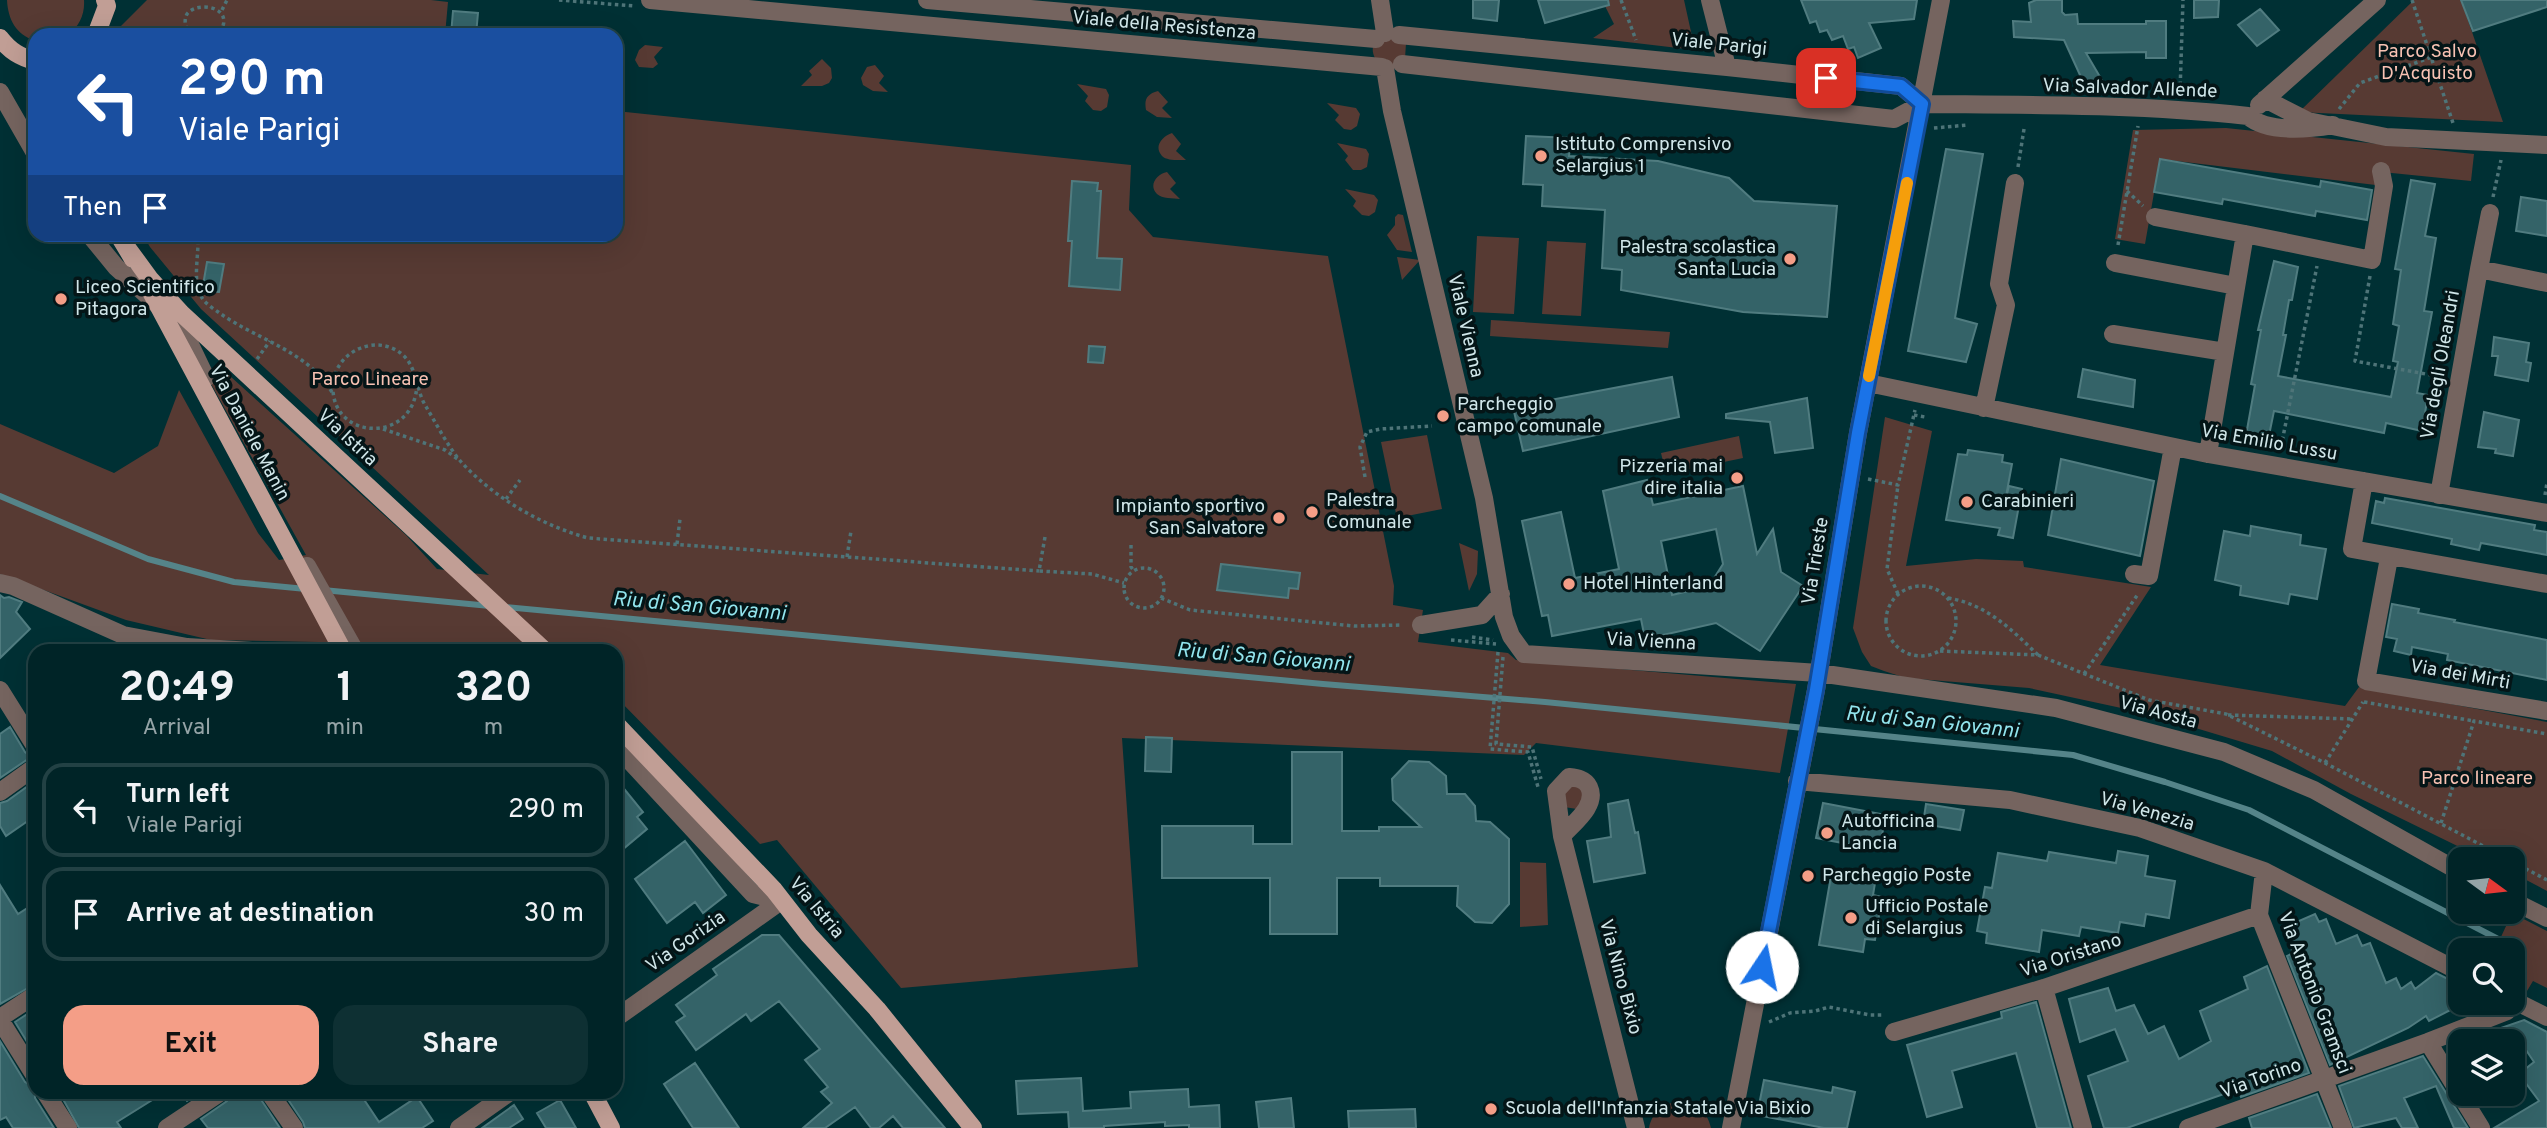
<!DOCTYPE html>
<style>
body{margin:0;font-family:Overpass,sans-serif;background:#0e3033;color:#f1f3f6;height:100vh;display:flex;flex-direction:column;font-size:26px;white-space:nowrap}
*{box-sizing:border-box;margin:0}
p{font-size:23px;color:#95a4a7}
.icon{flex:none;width:38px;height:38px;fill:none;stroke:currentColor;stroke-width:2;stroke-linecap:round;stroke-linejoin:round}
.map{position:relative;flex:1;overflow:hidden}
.drawer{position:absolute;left:28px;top:644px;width:595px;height:455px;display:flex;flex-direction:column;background:#002427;border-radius:21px;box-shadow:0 7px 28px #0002,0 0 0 2px #224144}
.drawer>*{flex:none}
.guide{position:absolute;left:28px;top:28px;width:595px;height:214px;border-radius:21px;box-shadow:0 7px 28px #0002,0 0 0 2px #224144;background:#1a4fa0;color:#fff;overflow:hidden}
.needle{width:46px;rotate:105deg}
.controls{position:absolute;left:2448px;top:847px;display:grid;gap:14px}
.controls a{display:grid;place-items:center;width:77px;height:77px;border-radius:14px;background:#002427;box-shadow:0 7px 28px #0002,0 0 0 2px #224144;font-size:35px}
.pin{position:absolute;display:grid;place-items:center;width:60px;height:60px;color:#fff;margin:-30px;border-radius:14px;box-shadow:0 4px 10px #0006}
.me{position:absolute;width:77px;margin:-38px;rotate:11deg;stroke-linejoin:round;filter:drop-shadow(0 0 5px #0008)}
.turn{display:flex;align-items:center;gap:24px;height:147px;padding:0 35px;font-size:32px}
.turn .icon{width:91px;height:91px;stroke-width:2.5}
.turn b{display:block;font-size:49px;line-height:60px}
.then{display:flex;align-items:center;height:66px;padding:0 35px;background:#0003;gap:14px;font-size:26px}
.eta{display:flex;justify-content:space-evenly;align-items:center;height:119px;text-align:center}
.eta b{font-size:42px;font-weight:700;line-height:49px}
.cta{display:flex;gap:14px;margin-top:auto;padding:14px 35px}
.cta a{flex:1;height:80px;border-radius:21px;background:#f49e87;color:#111;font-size:28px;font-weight:700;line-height:80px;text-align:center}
.cta a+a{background:#0e3033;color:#f1f3f6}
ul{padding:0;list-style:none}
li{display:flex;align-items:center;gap:21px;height:94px;margin:0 14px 10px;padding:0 21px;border:4px solid #224144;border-radius:21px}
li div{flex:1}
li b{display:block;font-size:26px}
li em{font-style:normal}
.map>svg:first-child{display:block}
.green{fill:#573a33}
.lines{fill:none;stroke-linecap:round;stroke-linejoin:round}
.stream{stroke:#558489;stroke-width:6}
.building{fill:#346368;stroke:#507c80;stroke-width:2;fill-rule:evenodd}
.path{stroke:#4e7478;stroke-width:3.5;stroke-dasharray:3.5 3.5;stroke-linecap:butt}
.minor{stroke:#75645f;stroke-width:18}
.major{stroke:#c19e95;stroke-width:18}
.route-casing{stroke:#114b97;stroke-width:18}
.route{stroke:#1a73e8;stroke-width:12}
.slow{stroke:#f59e0b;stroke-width:12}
.poi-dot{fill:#f49e87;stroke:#041517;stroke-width:2.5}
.labels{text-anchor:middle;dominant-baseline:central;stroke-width:7;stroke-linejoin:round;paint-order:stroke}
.street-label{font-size:19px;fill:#d0e6e9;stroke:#041517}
.park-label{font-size:19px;fill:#f8c2b3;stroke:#041517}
.poi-label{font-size:19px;fill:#d0e6e9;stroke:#041517;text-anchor:start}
.water-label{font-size:21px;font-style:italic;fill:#92e5ee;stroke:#041517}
</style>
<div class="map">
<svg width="2547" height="1128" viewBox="0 0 2547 1128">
<rect width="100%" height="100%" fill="#003034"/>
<!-- green -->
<path class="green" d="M7 0H84C85 15 79 25 69 35H35V41C16 34 8 20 7 0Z
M147 0H431L448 2 445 35H112Z
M1602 0H1684L1695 50 1593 38 1614 24Z
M2414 0H2461L2503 122 2299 112Z
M1387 32 1406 43 1405 59 1397 67H1382C1368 53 1370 41 1387 32Z
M645 45 663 47 654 57 658 64 653 68 639 67 635 60 639 50Z
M822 59 831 68 832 78 829 83 822 86H801L812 75 809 71Z
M875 65 884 76 879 83 888 92 873 91 863 85 861 78 867 67Z
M1077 84 1106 89 1109 95 1107 107 1101 111 1093 110 1085 101 1088 96Z
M1158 91 1168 102 1162 108 1172 118 1157 117 1146 110C1144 99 1147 94 1158 91Z
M1327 103 1356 108 1360 114 1357 126 1351 130 1344 129 1335 120 1339 115Z
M616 111 1131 165 1129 210 1153 237 1328 256 1394 586 1393 605 1423 610 1418 642 1508 653 1516 660 1796 684 1780 773 1536 743 1524 755 1122 738 1138 967 901 988 777 840 760 844 616 697V651H571L522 646 211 640 126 620 0 574V424L114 473 158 446 179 390 258 533 279 560 306 555 205 373 220 367 406 535 437 569 489 575 201 309 150 247 143 235 616 234Z
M2226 128 2474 154 2471 181 2382 172 2384 186 2160 159 2145 244 2115 239 2133 130Z
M1172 133 1181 144 1176 151 1186 160C1179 160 1167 161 1162 156 1153 146 1163 136 1172 133Z
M1337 143 1366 149 1369 154 1367 167 1361 170H1353L1345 160 1348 156Z
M1167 172 1176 183 1170 189 1180 199C1173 198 1162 199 1157 194 1148 185 1157 174 1167 172Z
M1345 189 1374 195 1378 200 1375 212 1369 216 1362 215 1353 206 1356 201Z
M1398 214 1403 215 1412 252 1397 250 1387 235 1395 225V217Z
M1477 236 1519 238 1514 314 1473 312Z
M1547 241 1586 243 1581 316 1542 314Z
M1397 257 1420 260 1402 280Z
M1491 320 1670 332 1668 348 1490 336Z
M1885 417 1932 431 1906 566 1976 559 2023 561 2024 567 2151 587 2100 665 2345 706 2359 687 2547 722V891L2513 873V859H2484L2351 794 2272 751 2149 714 2029 688 1906 678 1884 671 1871 666 1862 652 1853 628Z
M1427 435 1442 509 1397 518 1381 442Z
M1739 436 1743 458 1666 474 1661 453Z
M1459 543 1478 551 1477 574 1469 591Z
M1574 781 1586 794 1577 809 1564 807 1559 791Z
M1520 862 1546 863 1548 925 1520 927Z
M2512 913 2547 931V988L2533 981 2524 996 2513 991V950H2495Z
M1678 1101C1696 1103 1707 1110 1711 1128H1649C1652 1112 1663 1105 1678 1101Z"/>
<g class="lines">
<!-- stream -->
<path class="stream" d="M0 496 148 559 234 582 306 589
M323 590 490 606
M505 607 1323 684 1545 702 2073 755 2165 782 2249 810 2500 940"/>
</g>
<!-- building -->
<path class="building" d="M1473 0H1499L1497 21 1473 18Z
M1538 0H1608L1609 5 1545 23Z
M1801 0H1917L1914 19 1869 23 1881 48 1858 58 1854 47 1848 49 1843 36 1832 40 1827 30 1820 32 1816 21 1810 23Z
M2036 0H2062V12L2065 15 2077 14 2078 24H2146V21H2166V58H2146V52L2086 53 2103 82 2079 81 2080 75 2064 40 2014 37 2013 21 2031 22 2029 3Z
M2194 0H2219L2218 17 2194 18Z
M2461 0H2547V7L2473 31Z
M2260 9 2279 30 2257 46 2238 25Z
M453 11 478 13 476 35H451Z
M1526 136 1571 138 1569 156 1658 161 1729 178 1754 201 1837 206 1827 317 1743 312 1621 290 1622 270 1602 268 1605 210 1542 206 1543 185 1523 184Z
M1946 149 1983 154 1955 318 1977 324 1966 362 1908 351Z
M2160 159 2320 187 2321 181 2372 190 2367 220 2316 211 2315 216 2223 199 2222 204 2154 192Z
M2411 180 2435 184 2425 236 2436 238 2424 311 2432 312 2417 393 2428 395 2422 431 2386 423 2384 433 2274 411 2267 445 2245 441 2255 385 2251 384 2261 330H2258L2274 261 2298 267 2292 300H2289L2283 335H2286L2278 376 2391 397 2398 362 2393 361 2399 326 2393 324 2401 270 2395 269Z
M1072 181 1098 183 1097 191H1101L1097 258 1122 259 1120 290 1069 286 1072 241H1068Z
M2521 197 2547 201V236L2516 231Z
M207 262 224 264 219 292 202 291Z
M2494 337 2529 343 2526 362 2531 363 2528 381 2495 375 2498 356H2492Z
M1089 346 1105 347 1103 363 1088 362Z
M2083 369 2135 380 2133 407 2078 397Z
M1672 377 1679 417 1523 451 1513 407Z
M1807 398 1813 448 1775 453 1770 422 1726 418V414Z
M2484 412 2519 420 2513 456 2495 453 2496 449 2478 447Z
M1968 450 2003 455 2002 462 2012 464 2005 502 2009 486 2022 489 2013 538 1998 535 2000 528 1946 520 1958 454 1967 455Z
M2061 459 2154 481 2140 556 2048 535Z
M1647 480 1653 505 1743 486 1757 554 1773 529 1781 572 1803 586 1760 651 1716 623 1645 639 1641 619 1552 636 1548 615 1542 616 1522 521 1561 512 1575 578 1619 569 1603 491ZM1716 529 1723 564 1709 586 1672 595 1661 541Z
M2385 498 2535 525 2534 530 2547 532V555L2481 543 2479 550 2451 544 2452 539 2372 523 2376 501 2384 503Z
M2251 526 2301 535 2300 545 2326 549 2317 599 2290 594 2288 604 2240 595 2241 586 2215 580 2224 531 2250 536Z
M1221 564 1300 573 1298 589 1289 588 1288 598 1217 590Z
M0 595 4 598 9 597 22 602 16 612 30 629 0 658Z
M2392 604 2419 609 2418 613 2455 620 2454 622 2547 640V680L2447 660 2448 654 2412 647 2411 655 2394 651 2397 639 2386 637Z
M10 727 25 752 31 757 0 778V734Z
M1146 737 1172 738 1171 772 1145 771Z
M1292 752H1342V831H1379V827H1421L1393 800 1392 779 1409 761 1429 762 1446 776 1447 794H1465L1475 806 1476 821 1490 822 1509 839V904L1492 923 1475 922 1457 906 1458 886H1380V878H1337V934H1270V878H1162V826H1253V844H1292Z
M35 781V816L6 836 0 826V803L7 801Z
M625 790 643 812 637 817 647 829 616 855V797Z
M1628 800 1635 833 1638 832 1645 873 1594 882 1587 841 1611 837 1608 804Z
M1823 803 1886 815 1879 850 1816 838Z
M1926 804 1964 810 1960 830 1923 824Z
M685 841 726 895 703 913 695 902 667 923 635 879Z
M2118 851 2148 856 2145 876 2175 881 2169 918 2146 914 2144 926 2120 922 2118 933 2081 927 2079 936 2042 930 2039 952 1986 943 1987 933 1977 931 1985 887 1992 888 1998 853 2047 861 2049 852 2116 863Z
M1831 876 1875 883 1873 895 1882 897 1875 940 1865 939 1863 952 1819 945Z
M0 885 18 914 35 903V984L0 1004Z
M2315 914 2319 922 2326 919 2336 944 2357 935 2362 946 2370 943 2386 983 2396 978 2401 989 2411 982 2415 989 2436 973 2460 985 2457 995 2462 1004 2429 1021 2426 1016 2408 1028 2330 1065 2287 956 2293 953 2283 928Z
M762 935H779L945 1128H903L893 1116 879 1128H871L855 1107 825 1128H803L832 1103 821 1092 828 1087 805 1060 820 1049 779 1001 751 1021 746 1014 696 1050 676 1022 685 1016 676 1005 717 975 713 969Z
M2267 966 2309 1073 2241 1097 2238 1089 2127 1128H2104L2088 1076 2128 1061 2115 1029 2080 1042 2069 999 2108 988 2116 1011 2134 1005 2148 1034 2164 1026 2179 1059 2211 1041 2200 1011 2248 989 2244 977Z
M2036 1002 2071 1128H2037L2016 1053 1952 1071 1962 1107 1927 1117 1907 1045 2002 1018 2001 1012Z
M35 1009V1055L15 1022Z
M2524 1020 2547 1032V1128H2494L2539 1101 2519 1074 2534 1062 2520 1041H2469V1039Z
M0 1041 25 1082 35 1087V1098L54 1128H13L6 1117 0 1120Z
M2423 1056 2468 1128H2454L2436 1086 2404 1098 2418 1128H2402L2396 1118 2354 1128 2339 1086Z
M695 1063 739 1128H693L664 1084Z
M1081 1078 1083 1111 1131 1108 1130 1092 1188 1089 1189 1107 1219 1105 1220 1128H1189V1125L1165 1126V1122L1104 1126V1128H1069L1068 1112 1018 1114 1016 1081Z
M1764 1080 1832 1093 1833 1087 1855 1092 1847 1128H1824L1757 1115Z
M59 1092H165L117 1122 121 1128H79Z
M180 1092H200L187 1101Z
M232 1092H258L260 1098 280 1128H208L201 1119 227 1101Z
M283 1092H359L379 1122 417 1097 433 1121 422 1128H305L303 1122Z
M2317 1094 2331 1128H2252L2249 1118Z
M1291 1098 1294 1128H1259L1256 1102Z
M560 1100 576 1128H546L537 1113Z
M514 1105 523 1119 509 1128H482Z
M1415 1109 1416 1128H1349L1348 1111Z"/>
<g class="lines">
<!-- path -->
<path class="path" d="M559 0 634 6
M1621 0 1636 40
M2412 0 2453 123
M222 10 227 0
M191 35C186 29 183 22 187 14 197 0 239 7 218 35
M2180 92 2183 0
M2339 109 2360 83 2432 57
M1934 128 1968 125
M2018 167 2024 129
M2127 191 2143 206
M2493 197 2501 160
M200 234 198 243C198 258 193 283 201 296 205 304 214 309 221 314 258 340 310 352 333 394
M2118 245 2138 126
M2370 276 2355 361 2442 377
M257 359 270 341
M417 384C415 445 330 441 333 385 335 350 379 332 404 356 417 369 416 389 425 405 436 423 448 447 462 463 496 499 541 525 588 538L1039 571
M1914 415 1925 417
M383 429 445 450 459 460
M2281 447 2317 266
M1365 477 1360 447 1367 432 1380 429 1432 426
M1868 479 1898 485 1915 410
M2545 495 2547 483
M506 499 520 480
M1045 537 1039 571 1092 574 1124 583
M677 544 680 519
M1131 545V567L1134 571
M847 557 851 531
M1124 588a20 20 0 1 1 40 0a20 20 0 1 1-40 0Z
M1886 621a35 35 0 1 1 70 0a35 35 0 1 1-70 0Z
M1898 594 1887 569 1898 485
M1161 598 1190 610 1354 626 1402 625
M1472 637 1493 640
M1451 640 1496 644
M1940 651 2038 655C2011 629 1986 604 1948 598
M1498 652 1490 749 1528 752 1538 787
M2038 655 2149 700 2226 714 2325 763 2508 859
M1503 657 1496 744 1532 747 1541 779
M2084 674 2138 594
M2364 702 2474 721
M2228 715 2352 719
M2325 763 2363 702
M2441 823 2474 721 2547 734
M2513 862 2547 880
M1769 1022 1790 1013 1815 1011 1829 1007 1870 1015H1884"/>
<!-- minor -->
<path class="minor" d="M650 0 1382 67
M927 0 1376 39
M1380 0 1385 33
M1710 0 1727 67
M1399 35 1727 67 1901 86 1922 104
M1402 64 1894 119 1922 104C2031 105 2139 104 2248 116 2267 133 2309 129 2333 125
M1385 68 1392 111 1484 498 1504 617 1511 636 1524 654 1819 673 2056 708 2224 752 2314 790 2460 872
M0 92 35 153
M2265 99 2308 121 2386 137 2547 145
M2259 105 2377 0
M2155 217 2245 234
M89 234 116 267 159 306
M2115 263 2236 286
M2479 269 2490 213
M171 305 206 378
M2113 334 2225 352
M1868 383 2208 454 2547 513
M1984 408 2006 305 1999 284 2015 183
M2208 454 2245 234 2372 260 2384 186 2381 171
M2364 481 2352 549 2547 584
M2439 495 2479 269 2547 283
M2389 558 2366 681 2547 711
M307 566 355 651
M2134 574 2149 576 2173 447
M0 583 13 586 123 635 187 647 252 651
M1421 625 1482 615 1501 594
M0 690 35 746
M616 746 753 894 781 901
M1797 781 2010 800 2140 828 2264 871 2460 972
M0 792 35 767
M1562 836C1572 824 1598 806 1589 787 1585 779 1577 778 1569 777L1556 791 1562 836 1636 1128
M2264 871 2259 915 2343 1128
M2513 901 2547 918
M2044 988 2083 1128
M2513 1000 2547 1017
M0 1018 35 995
M616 1018 781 901
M0 1020 35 1076
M1894 1032 2044 988 2259 915
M2428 1042 2481 1128
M45 1092 68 1128
M269 1092 294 1128
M167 1128 221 1092
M459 1128 510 1092
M1731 1128 1816 690 1858 433 1941 0
M2188 1128 2428 1042 2507 1011"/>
<!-- major -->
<path class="major" d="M96 35 107 6 105 0
M0 38C10 51 20 57 35 61
M118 234 133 259
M128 249 150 279 181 313 545 651
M150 290 343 651
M616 724 774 890 809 935 877 1009 973 1128
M592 1092 611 1128"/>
</g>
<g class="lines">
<!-- route casing -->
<g class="route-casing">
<path id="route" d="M1762 967 1816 690 1858 433 1922 104 1901 86 1826 78"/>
</g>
<!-- route -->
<use href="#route" class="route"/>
<!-- slow -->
<path class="slow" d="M1869 376 1907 183"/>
</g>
<!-- markers -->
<g class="poi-dot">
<circle cx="1541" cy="156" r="7"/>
<circle cx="1790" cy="259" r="7"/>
<circle cx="61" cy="299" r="7"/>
<circle cx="1443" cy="416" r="7"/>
<circle cx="1737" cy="478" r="7"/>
<circle cx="1967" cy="502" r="7"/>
<circle cx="1312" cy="512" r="7"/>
<circle cx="1279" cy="518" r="7"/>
<circle cx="1569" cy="584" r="7"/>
<circle cx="1827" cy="833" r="7"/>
<circle cx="1808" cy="876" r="7"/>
<circle cx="1851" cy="918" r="7"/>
<circle cx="1491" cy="1109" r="7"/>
</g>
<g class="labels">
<!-- street labels -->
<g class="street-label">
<text transform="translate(1164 26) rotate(5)">Viale della Resistenza</text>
<text transform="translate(1719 45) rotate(6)">Viale Parigi</text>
<text transform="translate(2130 89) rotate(2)">Via Salvador Allende</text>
<text transform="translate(1465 326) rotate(77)">Viale Vienna</text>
<text transform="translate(2441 365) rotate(-80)">Via degli Oleandri</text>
<text transform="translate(249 433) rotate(62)">Via Daniele Manin</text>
<text transform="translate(347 438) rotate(43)">Via Istria</text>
<text transform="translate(2269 443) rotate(10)">Via Emilio Lussu</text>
<text transform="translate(1816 561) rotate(-81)">Via Trieste</text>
<text transform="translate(1651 642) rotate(3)">Via Vienna</text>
<text transform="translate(2460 675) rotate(10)">Via dei Mirti</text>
<text transform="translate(2158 713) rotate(15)">Via Aosta</text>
<text transform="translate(2147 812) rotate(16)">Via Venezia</text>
<text transform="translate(816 908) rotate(50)">Via Istria</text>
<text transform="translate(686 942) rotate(-35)">Via Gorizia</text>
<text transform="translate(2071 956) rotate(-18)">Via Oristano</text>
<text transform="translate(1620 977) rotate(75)">Via Nino Bixio</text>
<text transform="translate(2314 993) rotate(69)">Via Antonio Gramsci</text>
<text transform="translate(2261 1079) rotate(-20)">Via Torino</text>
</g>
<!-- park labels -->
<g class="park-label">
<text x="2427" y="52">Parco Salvo<tspan x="2427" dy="22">D'Acquisto</tspan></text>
<text x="370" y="380">Parco Lineare</text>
<text x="2477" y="779">Parco lineare</text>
</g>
<!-- poi labels -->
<g class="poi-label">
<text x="1555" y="145">Istituto Comprensivo<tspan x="1555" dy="22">Selargius 1</tspan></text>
<text x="1776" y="248" text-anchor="end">Palestra scolastica<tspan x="1776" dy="22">Santa Lucia</tspan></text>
<text x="75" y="288">Liceo Scientifico<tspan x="75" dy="22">Pitagora</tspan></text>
<text x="1457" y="405">Parcheggio<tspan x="1457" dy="22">campo comunale</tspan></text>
<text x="1723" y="467" text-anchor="end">Pizzeria mai<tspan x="1723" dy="22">dire italia</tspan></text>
<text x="1326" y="501">Palestra<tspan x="1326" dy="22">Comunale</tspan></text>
<text x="1981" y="502">Carabinieri</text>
<text x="1265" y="507" text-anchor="end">Impianto sportivo<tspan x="1265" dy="22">San Salvatore</tspan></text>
<text x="1583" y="584">Hotel Hinterland</text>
<text x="1841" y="822">Autofficina<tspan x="1841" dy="22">Lancia</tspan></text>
<text x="1822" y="876">Parcheggio Poste</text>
<text x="1865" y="907">Ufficio Postale<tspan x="1865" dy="22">di Selargius</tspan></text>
<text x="1505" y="1109">Scuola dell'Infanzia Statale Via Bixio</text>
</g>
<!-- water labels -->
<g class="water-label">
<text transform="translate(699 607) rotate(5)">Riu di San Giovanni</text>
<text transform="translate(1263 658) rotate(5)">Riu di San Giovanni</text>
<text transform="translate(1932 723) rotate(6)">Riu di San Giovanni</text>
</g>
</g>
</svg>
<div class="controls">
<a><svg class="needle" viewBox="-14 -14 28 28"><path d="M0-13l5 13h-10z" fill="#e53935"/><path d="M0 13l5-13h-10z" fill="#95a4a7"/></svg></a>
<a><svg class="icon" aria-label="search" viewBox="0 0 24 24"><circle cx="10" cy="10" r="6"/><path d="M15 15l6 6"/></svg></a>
<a><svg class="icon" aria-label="layers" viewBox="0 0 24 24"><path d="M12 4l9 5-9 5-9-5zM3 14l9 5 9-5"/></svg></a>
</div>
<div class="pin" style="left:1826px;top:78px;background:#d93025"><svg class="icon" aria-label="arrive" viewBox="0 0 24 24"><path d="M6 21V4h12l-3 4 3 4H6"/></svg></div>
<svg class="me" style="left:1762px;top:967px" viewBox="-20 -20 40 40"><circle r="19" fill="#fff"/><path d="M0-13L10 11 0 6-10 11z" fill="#1a73e8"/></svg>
<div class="guide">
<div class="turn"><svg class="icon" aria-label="left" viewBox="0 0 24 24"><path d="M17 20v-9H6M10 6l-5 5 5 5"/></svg><div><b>290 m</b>Viale Parigi</div></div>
<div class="then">Then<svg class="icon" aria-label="arrive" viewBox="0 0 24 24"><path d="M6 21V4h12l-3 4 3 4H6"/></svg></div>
</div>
<section class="drawer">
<div class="eta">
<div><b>20:49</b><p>Arrival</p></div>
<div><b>1</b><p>min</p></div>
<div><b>320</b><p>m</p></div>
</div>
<ul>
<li><svg class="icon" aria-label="left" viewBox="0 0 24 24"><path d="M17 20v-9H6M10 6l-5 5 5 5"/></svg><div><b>Turn left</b><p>Viale Parigi</p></div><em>290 m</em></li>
<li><svg class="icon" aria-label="arrive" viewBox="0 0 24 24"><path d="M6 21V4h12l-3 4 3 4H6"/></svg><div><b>Arrive at destination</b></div><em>30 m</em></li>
</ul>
<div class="cta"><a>Exit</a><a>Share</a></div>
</section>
</div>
